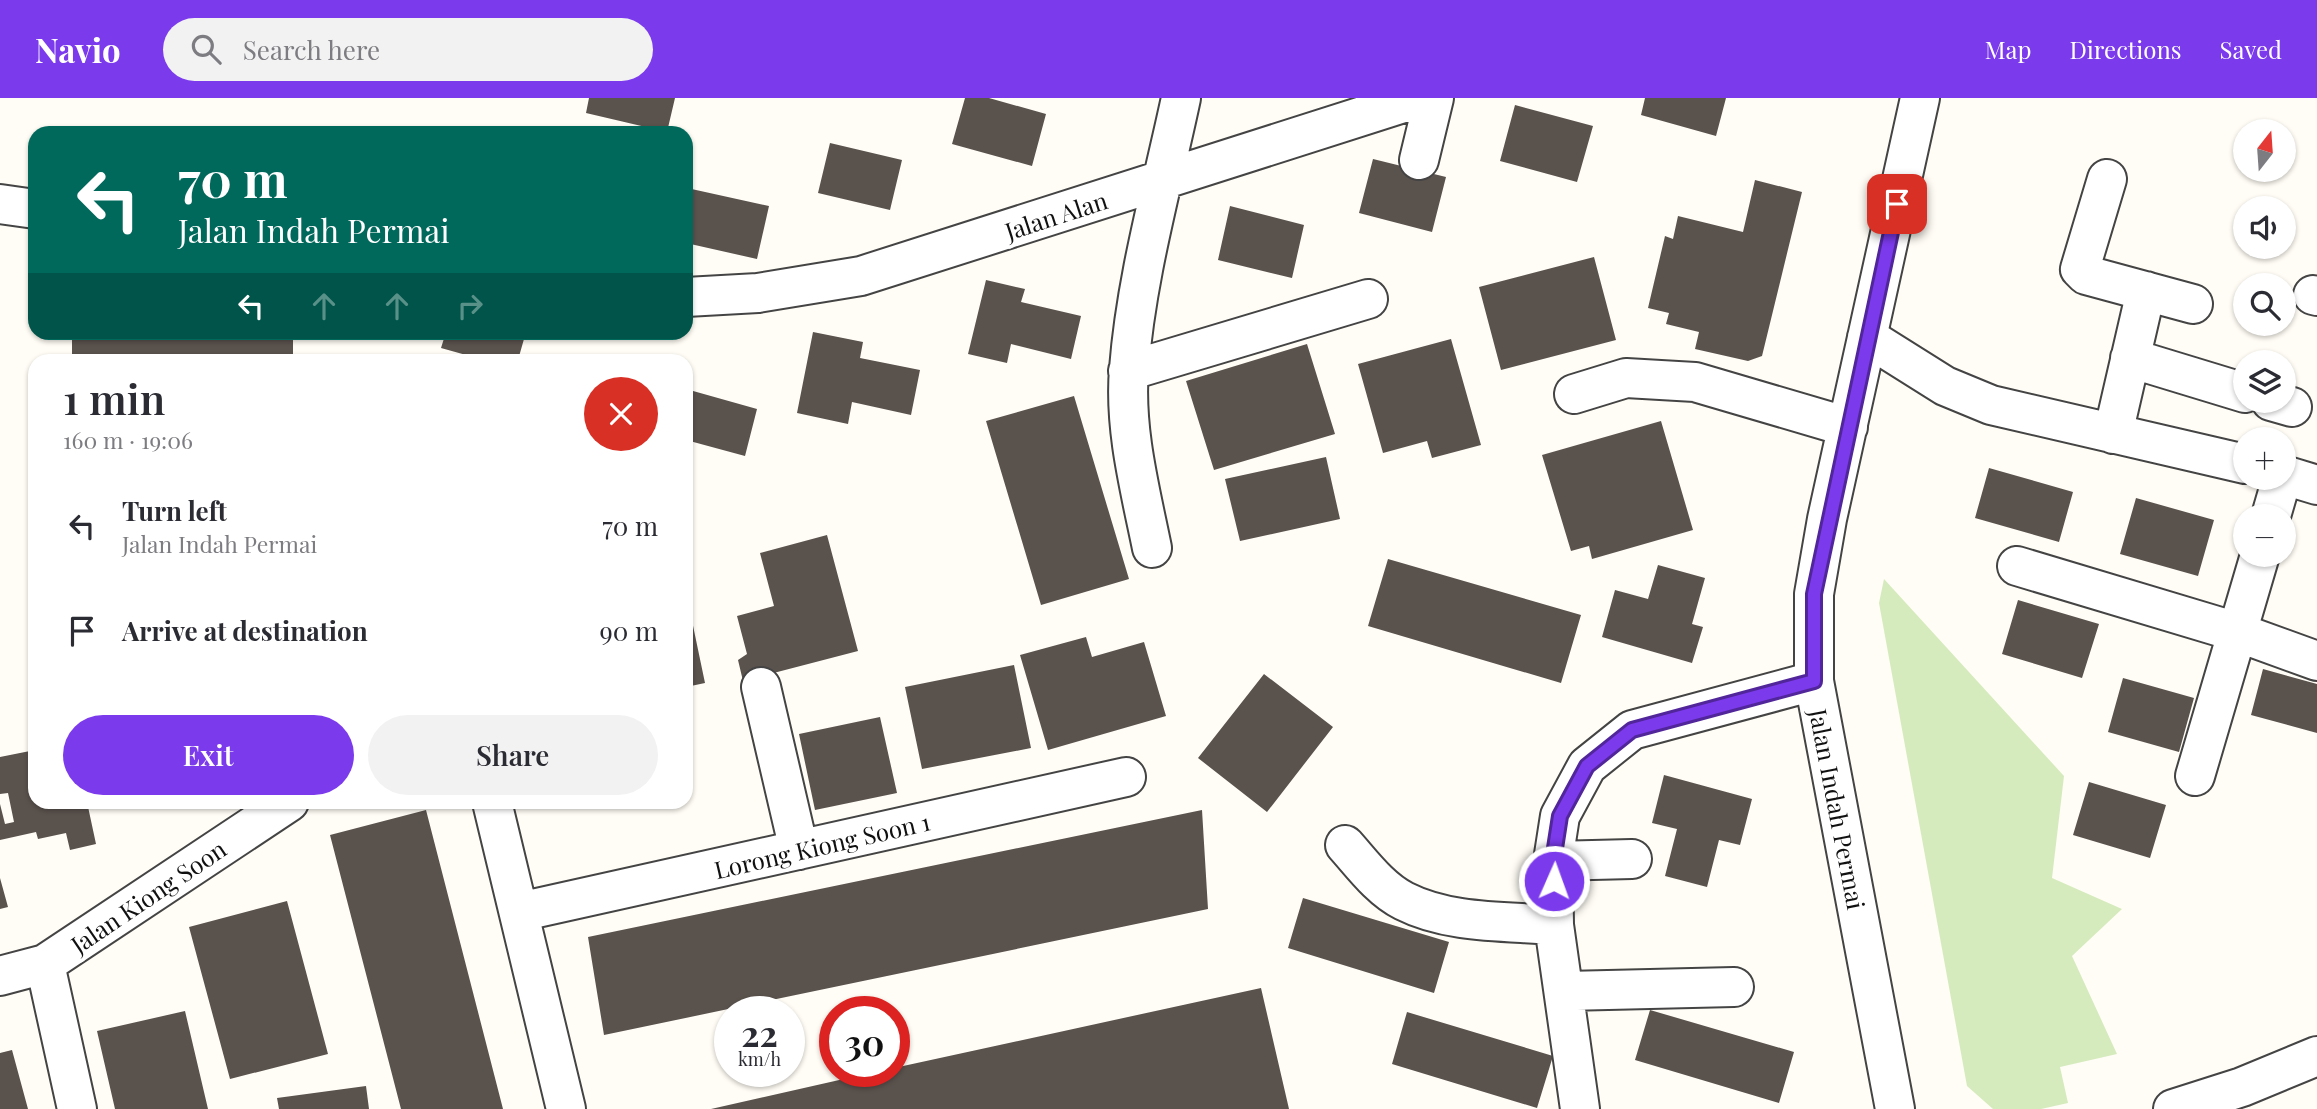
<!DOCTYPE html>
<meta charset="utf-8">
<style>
body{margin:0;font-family:"Playfair Display",serif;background:#f2f2f3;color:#2b2b33;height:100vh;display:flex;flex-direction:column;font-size:26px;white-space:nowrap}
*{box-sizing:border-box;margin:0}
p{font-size:23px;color:#7c7c81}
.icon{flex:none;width:38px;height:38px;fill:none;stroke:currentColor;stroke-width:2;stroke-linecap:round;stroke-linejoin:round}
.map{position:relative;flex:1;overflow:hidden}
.panel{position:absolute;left:28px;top:256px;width:665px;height:455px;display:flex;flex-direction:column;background:#fff;border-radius:21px;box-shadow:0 2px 5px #0004}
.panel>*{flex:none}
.banner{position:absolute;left:28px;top:28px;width:665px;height:214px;border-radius:21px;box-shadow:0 2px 5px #0004;background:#00695c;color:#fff;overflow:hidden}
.needle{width:46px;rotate:17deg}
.tools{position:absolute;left:2233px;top:21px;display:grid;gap:14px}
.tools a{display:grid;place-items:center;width:63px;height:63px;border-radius:50%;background:#fff;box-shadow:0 2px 5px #0004;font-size:35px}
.speed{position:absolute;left:714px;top:898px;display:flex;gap:14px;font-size:35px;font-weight:700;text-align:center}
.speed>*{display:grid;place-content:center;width:91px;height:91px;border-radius:50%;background:#fff;box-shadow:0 2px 5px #0004;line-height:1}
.speed small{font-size:18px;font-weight:400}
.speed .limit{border:10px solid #d22;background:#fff;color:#111}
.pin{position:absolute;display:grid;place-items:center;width:60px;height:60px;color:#fff;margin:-30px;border-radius:14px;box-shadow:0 4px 10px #0006}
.me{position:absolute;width:77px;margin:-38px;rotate:2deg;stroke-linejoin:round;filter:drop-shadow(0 0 5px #0008)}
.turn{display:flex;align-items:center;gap:24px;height:147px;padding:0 35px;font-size:32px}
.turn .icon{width:91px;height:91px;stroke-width:2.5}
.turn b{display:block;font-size:49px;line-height:60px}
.lanes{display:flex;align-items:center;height:66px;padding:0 35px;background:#0003;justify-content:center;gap:35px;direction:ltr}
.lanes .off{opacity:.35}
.round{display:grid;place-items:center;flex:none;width:74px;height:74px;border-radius:37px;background:#f2f2f3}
.overview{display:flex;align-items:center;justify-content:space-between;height:119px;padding:0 35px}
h1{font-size:42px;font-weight:600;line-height:52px}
.primary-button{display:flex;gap:14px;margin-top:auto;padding:14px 35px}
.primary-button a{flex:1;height:80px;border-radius:42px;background:#7c3aed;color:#fff;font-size:28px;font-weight:600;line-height:80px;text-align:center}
.primary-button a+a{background:#f2f2f3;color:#2b2b33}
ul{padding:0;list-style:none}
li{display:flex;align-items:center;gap:21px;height:105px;padding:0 35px}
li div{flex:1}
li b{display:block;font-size:26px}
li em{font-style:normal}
header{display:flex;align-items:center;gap:42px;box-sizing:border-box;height:98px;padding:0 35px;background:#7c3aed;color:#fff}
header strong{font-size:33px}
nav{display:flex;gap:38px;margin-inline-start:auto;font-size:24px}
.search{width:490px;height:63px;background:#f2f2f3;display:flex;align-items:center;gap:18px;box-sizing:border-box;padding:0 24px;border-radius:38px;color:#7c7c81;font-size:26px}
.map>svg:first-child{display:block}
.green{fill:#d5ebbd}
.building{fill:#5a524d}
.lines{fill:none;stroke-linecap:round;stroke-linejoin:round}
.minor-casing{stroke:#444;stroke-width:42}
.minor{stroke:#fff;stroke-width:38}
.route-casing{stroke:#51269a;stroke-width:18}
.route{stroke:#7c3aed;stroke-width:12}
.labels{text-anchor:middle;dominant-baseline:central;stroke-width:7;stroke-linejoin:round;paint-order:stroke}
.street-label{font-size:24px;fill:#111;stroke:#fff}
</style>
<header>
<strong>Navio</strong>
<div class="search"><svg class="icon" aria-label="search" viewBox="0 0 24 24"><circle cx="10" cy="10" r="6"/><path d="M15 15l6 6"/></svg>Search here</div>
<nav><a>Map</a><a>Directions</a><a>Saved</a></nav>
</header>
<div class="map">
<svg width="2317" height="1011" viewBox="0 0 2317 1011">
<rect width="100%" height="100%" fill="#fffdf5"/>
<!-- green -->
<path class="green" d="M1884 481 2064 678 2052 780 2122 811 2072 858 2117 956 2060 969 2068 1005 2041 1011H1993L1967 988 1879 505Z"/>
<!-- building -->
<path class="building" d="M589 0H675L667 34 586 15Z
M965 0H989L1046 16 1032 68 952 46Z
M1645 0H1726L1716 38 1641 17Z
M1515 7 1593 28 1577 84 1500 63Z
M830 45 902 62 890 112 818 95Z
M1373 61 1446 79 1432 134 1359 115Z
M1755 82 1802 94 1762 258 1748 263 1695 251 1699 234 1666 226 1669 215 1648 210 1665 138 1673 141 1678 118 1743 134Z
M687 90 769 108 757 161 686 145Z
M1230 108 1304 127 1292 180 1218 162Z
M1594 159 1616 242 1501 272 1479 189Z
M986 182 1025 191 1021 204 1081 218 1071 261 1011 246 1007 265 968 256Z
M72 234H293V262H72Z
M446 234H526L518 262H484L441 250Z
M813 234 863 244 860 260 920 272 911 317 852 304 848 326 797 315Z
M1451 241 1481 347 1432 360 1427 343 1383 355 1358 266Z
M1307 246 1335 336 1214 372 1186 283Z
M686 291 757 311 745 358 686 342Z
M1074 298 1129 481 1041 507 986 323Z
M1661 323 1693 432 1592 461 1589 448 1571 453 1542 357Z
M29 329H35V404H33Z
M1326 359 1340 421 1240 443 1225 381Z
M1989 370 2073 394 2059 444 1975 420Z
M2136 400 2214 422 2198 478 2120 456Z
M827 437 858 553 743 583 738 562 747 556 737 518 774 508 760 455Z
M1388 461 1581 517 1561 585 1368 528Z
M1658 467 1705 480 1692 526 1703 529 1692 565 1602 539 1615 492 1648 501Z
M687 499 705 585 686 589V500Z
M2018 502 2099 526 2082 580 2002 556Z
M1086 539 1092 559 1144 544 1166 618 1048 652 1020 557Z
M1014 567 1031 650 922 671 905 589Z
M2263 571 2317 586V635L2251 617Z
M1264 576 1333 629 1267 714 1198 660Z
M2123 580 2194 600 2179 654 2108 634Z
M880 619 897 695 815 712 799 636Z
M35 652V704H87L96 746 70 752 66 735 38 741 36 734 0 742V706L5 726 14 724 8 695 0 696V659Z
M1664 677 1752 701 1740 747 1719 742 1707 789 1665 778 1677 731 1652 725Z
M2089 684 2166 707 2150 760 2073 737Z
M426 712 503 1011H401L330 737Z
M1202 712 1208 811 604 937 588 839Z
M0 780 8 809 0 811Z
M1303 800 1449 844 1434 895 1288 850Z
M287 803 328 956 230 981 189 829Z
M1261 890 1289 1011H711L879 973H894V970Z
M1650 912 1794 954 1779 1005 1635 962Z
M185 913 208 1011H115L97 933Z
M1407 914 1553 958 1537 1010 1392 966Z
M12 952 28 1011H0V955Z
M366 988 369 1011H279L277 1000Z"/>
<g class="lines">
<!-- minor casing -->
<g class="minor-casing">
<path id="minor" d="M1419 62 1434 0
M2107 81 2080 171 2086 177 2193 206
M0 106 35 111
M2313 197 2317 198
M686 199 758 195 861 178 1419 0
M1867 239 1945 288 1991 307 2245 366
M2130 260 2245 295
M1128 273 1368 201
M1574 296 1626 280 1695 284 1848 329
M2271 303 2292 309
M2113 336 2146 193
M2284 377 2317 387
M2271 418 2282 380
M1152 450C1140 391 1124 331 1129 271 1136 180 1162 89 1181 0
M2017 468 2237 534 2317 563
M761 589 799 752
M2195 678 2260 457
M492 704 566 1011
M1345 747C1362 766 1380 791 1404 803 1449 826 1506 823 1554 827
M1553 763 1632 761
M519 814 1126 679
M45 866 77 1011
M0 878 45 866 289 704
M1566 893 1734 889
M1580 1011 1554 827 1553 763 1560 718 1587 668 1632 632 1814 583
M1895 1011 1814 583V496L1827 421 1920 0
M2173 1011 2242 989 2317 958"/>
</g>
<!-- minor -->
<use href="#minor" class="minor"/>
</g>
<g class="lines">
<!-- route casing -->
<g class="route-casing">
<path id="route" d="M1554 783 1553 763 1560 718 1587 668 1632 632 1814 583V496L1897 106"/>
</g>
<!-- route -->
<use href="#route" class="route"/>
</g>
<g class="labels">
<!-- street labels -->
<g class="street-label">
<text transform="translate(1056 117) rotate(-18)">Jalan Alan</text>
<text transform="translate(1838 711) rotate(79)">Jalan Indah Permai</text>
<text transform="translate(822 747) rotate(-13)">Lorong Kiong Soon 1</text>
<text transform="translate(148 798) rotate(-34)">Jalan Kiong Soon</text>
</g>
</g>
</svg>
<div class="tools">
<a><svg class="needle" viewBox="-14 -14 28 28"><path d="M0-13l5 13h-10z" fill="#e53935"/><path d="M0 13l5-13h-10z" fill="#7c7c81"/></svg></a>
<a><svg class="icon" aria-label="sound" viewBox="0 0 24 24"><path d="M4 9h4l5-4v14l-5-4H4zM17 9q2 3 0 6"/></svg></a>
<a><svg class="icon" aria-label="search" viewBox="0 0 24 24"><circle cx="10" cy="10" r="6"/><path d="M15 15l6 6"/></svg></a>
<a><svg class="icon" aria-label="layers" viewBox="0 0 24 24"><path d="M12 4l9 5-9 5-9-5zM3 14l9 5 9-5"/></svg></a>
<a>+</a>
<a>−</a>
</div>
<div class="speed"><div>22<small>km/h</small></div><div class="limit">30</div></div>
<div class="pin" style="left:1897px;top:106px;background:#d93025"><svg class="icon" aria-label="arrive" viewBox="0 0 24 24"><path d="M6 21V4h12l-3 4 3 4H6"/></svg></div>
<svg class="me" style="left:1554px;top:783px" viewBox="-20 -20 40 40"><circle r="17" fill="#7c3aed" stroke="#fff" stroke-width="3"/><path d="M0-11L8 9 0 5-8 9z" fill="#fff"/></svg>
<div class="banner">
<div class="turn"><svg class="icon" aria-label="left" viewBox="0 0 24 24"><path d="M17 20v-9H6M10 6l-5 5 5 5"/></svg><div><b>70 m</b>Jalan Indah Permai</div></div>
<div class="lanes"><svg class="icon" aria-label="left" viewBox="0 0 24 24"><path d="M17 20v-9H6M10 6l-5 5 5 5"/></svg><svg class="icon off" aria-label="ahead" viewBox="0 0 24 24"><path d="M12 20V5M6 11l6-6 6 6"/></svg><svg class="icon off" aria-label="ahead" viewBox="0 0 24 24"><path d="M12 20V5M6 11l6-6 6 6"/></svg><svg class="icon off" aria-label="right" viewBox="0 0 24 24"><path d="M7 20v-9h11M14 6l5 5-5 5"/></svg></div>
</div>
<section class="panel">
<div class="overview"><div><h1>1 min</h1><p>160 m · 19:06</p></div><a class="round" style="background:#d93025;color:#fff"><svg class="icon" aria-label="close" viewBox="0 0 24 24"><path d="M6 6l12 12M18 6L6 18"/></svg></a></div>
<ul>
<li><svg class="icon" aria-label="left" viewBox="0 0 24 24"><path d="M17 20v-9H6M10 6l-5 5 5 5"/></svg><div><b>Turn left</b><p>Jalan Indah Permai</p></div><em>70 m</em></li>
<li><svg class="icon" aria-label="arrive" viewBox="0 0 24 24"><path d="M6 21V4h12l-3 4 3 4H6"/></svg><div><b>Arrive at destination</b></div><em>90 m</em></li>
</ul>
<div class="primary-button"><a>Exit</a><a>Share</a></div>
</section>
</div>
